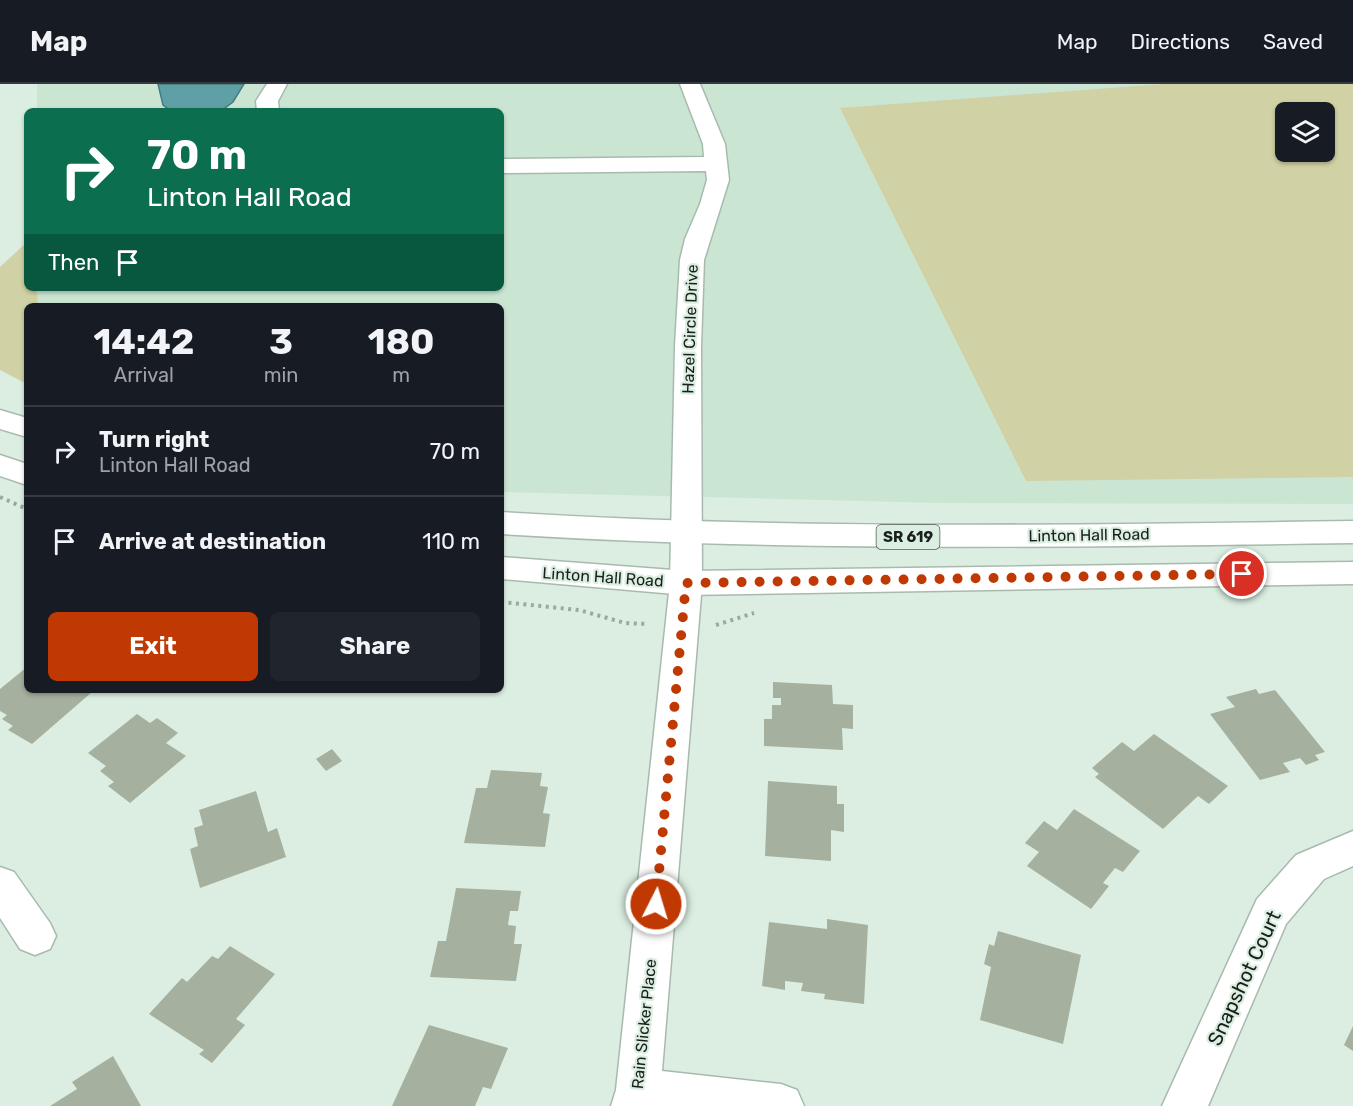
<!DOCTYPE html>
<style>
body{margin:0;font-family:Rubik,sans-serif;background:#20242c;color:#f1f3f6;height:100vh;display:flex;flex-direction:column;font-size:22px;white-space:nowrap}
*{box-sizing:border-box;margin:0}
p{font-size:20px;color:#9ea1a6}
.icon{flex:none;width:33px;height:33px;fill:none;stroke:currentColor;stroke-width:2;stroke-linecap:round;stroke-linejoin:round}
.map{position:relative;flex:1;overflow:hidden}
.side{position:absolute;left:24px;top:219px;width:480px;height:390px;display:flex;flex-direction:column;background:#171b24;border-radius:9px;box-shadow:0 2px 4px #0004}
.side>*{flex:none}
.hud{position:absolute;left:24px;top:24px;width:480px;height:183px;border-radius:9px;box-shadow:0 2px 4px #0004;background:#0b6e4f;color:#fff;overflow:hidden}
.controls{position:absolute;left:1275px;top:18px;display:grid;gap:12px}
.controls a{display:grid;place-items:center;width:60px;height:60px;border-radius:9px;background:#171b24;box-shadow:0 2px 4px #0004;font-size:30px}
.pin{position:absolute;display:grid;place-items:center;width:51px;height:51px;color:#fff;margin:-26px;border:3px solid #fff;border-radius:50%;box-shadow:0 2px 6px #0007}
.me{position:absolute;width:66px;margin:-33px;rotate:5deg;stroke-linejoin:round;filter:drop-shadow(0 0 4px #0008)}
.turn{display:flex;align-items:center;gap:21px;height:126px;padding:0 24px;font-size:27px}
.turn .icon{width:78px;height:78px;stroke-width:2.5}
.turn b{display:block;font-size:42px;line-height:51px}
.then{display:flex;align-items:center;height:57px;padding:0 24px;background:#0003;gap:12px;font-size:22px}
.eta{display:flex;justify-content:space-evenly;align-items:center;height:102px;text-align:center}
.eta b{font-size:36px;font-weight:700;line-height:42px}
.button{display:flex;gap:12px;margin-top:auto;padding:12px 24px}
.button a{flex:1;height:69px;border-radius:9px;background:#c13902;color:#fff;font-size:24px;font-weight:700;line-height:69px;text-align:center}
.button a+a{background:#20242c;color:#f1f3f6}
ul{padding:0;list-style:none}
li{display:flex;align-items:center;gap:18px;height:90px;padding:0 24px;border-top:2px solid #363941}
li div{flex:1}
li b{display:block;font-size:22px}
li em{font-style:normal}
header{display:flex;align-items:center;gap:36px;box-sizing:border-box;height:84px;padding:0 30px;background:#171b24;border-bottom:2px solid #363941}
header strong{font-size:28px}
nav{display:flex;gap:33px;margin-inline-start:auto;font-size:21px}
.map>svg:first-child{display:block}
.built{fill:#cbe5d3;fill-rule:evenodd}
.green{fill:#d0d1a4;fill-rule:evenodd}
.water{fill:#5ea0a6;stroke:#497a7c;stroke-width:1.5}
.building{fill:#a6b09f}
.lines{fill:none;stroke-linecap:round;stroke-linejoin:round}
.minor-casing{stroke:#a8baae;stroke-width:3}
.major-casing{stroke:#a8baae;stroke-width:3}
.path{stroke:#9aa99f;stroke-width:4;stroke-dasharray:3 4.5;stroke-linecap:butt}
.minor{fill:#fff;fill-rule:evenodd}
.major{fill:#fff;fill-rule:evenodd}
.route{stroke:#c13902;stroke-width:10;stroke-dasharray:0 18}
.labels{text-anchor:middle;dominant-baseline:central;stroke-width:4.5;stroke-linejoin:round;paint-order:stroke}
.shield{fill:#dbeee1;stroke:#535e56;stroke-width:1.5}
.shield-label{font-size:15px;font-weight:bold;fill:#19201b}
.street-label{font-size:16px;fill:#19201b;stroke:#dbeee1}
.near-street-label{font-size:20px;fill:#19201b;stroke:#dbeee1}
</style>
<header>
<strong>Map</strong>
<nav><a>Map</a><a>Directions</a><a>Saved</a></nav>
</header>
<div class="map">
<svg width="1353" height="1022" viewBox="0 0 1353 1022">
<rect width="100%" height="100%" fill="#dbeee1"/>
<!-- built -->
<path class="built" d="M37 0H1353V420L938 419 501 408V222H38L37 204H501V27H37ZM1286 28H1324V68H1286Z"/>
<!-- green -->
<path class="green" d="M1164 0H1353V393L1026 397 840 24ZM1286 28H1324V68H1286Z
M27 158V204H37L38 222H27V300L0 286V183Z"/>
<!-- water -->
<path class="water" d="M158 0H244L233 18 221 27H171L163 21Z"/>
<!-- building -->
<path class="building" d="M27 583V606H89L92 608 32 660 8 646 13 642 2 635 7 631 0 627V605Z
M773 598 832 601 833 620 853 621V645L842 644 843 666 764 662V635H772V621H781V614H773Z
M1256 605 1259 610 1275 606 1325 668 1315 671 1319 676 1306 681 1300 674 1283 679 1290 688 1260 696 1210 630 1235 623 1226 613Z
M137 630 150 639 157 634 178 649 166 659 186 672 130 719 108 702 114 698 100 687 106 682 88 669Z
M1154 650 1228 702 1209 720 1198 712 1163 745 1095 693 1099 690 1092 684 1122 658 1134 667Z
M332 665 342 677 326 687 316 675Z
M491 686 542 689 540 702 548 703 543 729 550 730 545 763 464 759 476 704H487Z
M768 697 837 702V720H844V748L831 746V777L765 772Z
M256 707 268 748 277 744 286 773 200 804 190 765 198 762 194 744 203 741 199 726Z
M1074 725 1140 767 1123 788 1115 784 1103 799 1109 802 1091 825 1027 782 1039 768 1025 759 1044 737 1057 746Z
M456 804 521 807 518 827H510L508 841 516 842 514 860H522L516 897 430 893 438 857H446Z
M827 835 868 841 864 920 824 915 825 910 801 907 803 899 785 897V906L762 902 769 838 827 845Z
M998 847 1081 871 1063 960 980 936 991 883 984 880 989 860 994 862Z
M230 862 275 890 236 935 245 941 212 979 199 970 204 966 149 930 182 894 187 898 212 872 218 875Z
M429 941 508 964 491 1005 483 1003 475 1022H392Z
M1353 942V967L1344 961Z
M113 972 141 1022H50L77 1005 72 998Z"/>
<g class="lines">
<!-- minor casing -->
<g class="minor-casing">
<path id="minor" d="M267 0H287L278 17 279 27H257L256 17Z
M680 0H700L725 60 729 96 704 176 701 262 702 499 662 987 781 1000 797 1006 804 1022H611L616 1006 670 499 675 262 680 176 685 155 700 120 707 96 706 87 501 89V75L704 73 703 60Z
M1353 747V782L1324 795 1286 840 1208 1022H1162L1257 815 1296 771Z
M0 783 14 788 50 839 56 852 50 865 35 871 20 865 0 834Z"/>
</g>
<!-- major casing -->
<g class="major-casing">
<path id="major" d="M0 326 27 334V353L0 345Z
M0 371 27 380V401L0 392Z
M501 428C785 446 1069 441 1353 437V459C1069 463 785 468 501 450Z
M501 473 686 487 1353 478V500L686 511 501 495Z"/>
</g>
<!-- path -->
<path class="path" d="M0 413 27 425
M501 518 579 526 625 539 648 540
M716 541 754 529"/>
<!-- minor -->
<use href="#minor" class="minor"/>
<!-- major -->
<use href="#major" class="major"/>
</g>
<g class="lines">
<!-- route -->
<path class="route" d="M656 820 686 499 1242 490"/>
</g>
<g class="labels">
<!-- shield labels -->
<rect class="shield" x="876.5" y="441" width="63" height="24" rx="4.5"/>
<g class="shield-label">
<text x="908" y="453">SR 619</text>
</g>
<!-- street labels -->
<g class="street-label">
<text transform="translate(690 245) rotate(-88)">Hazel Circle Drive</text>
<text transform="translate(1089 451) rotate(-1)">Linton Hall Road</text>
<text transform="translate(603 493) rotate(4)">Linton Hall Road</text>
<text transform="translate(644 940) rotate(-84)">Rain Slicker Place</text>
</g>
<!-- near-street labels -->
<g class="near-street-label">
<text transform="translate(1244 894) rotate(-65)">Snapshot Court</text>
</g>
</g>
</svg>
<div class="controls">
<a><svg class="icon" aria-label="layers" viewBox="0 0 24 24"><path d="M12 4l9 5-9 5-9-5zM3 14l9 5 9-5"/></svg></a>
</div>
<div class="pin" style="left:1242px;top:490px;background:#d93025"><svg class="icon" aria-label="arrive" viewBox="0 0 24 24"><path d="M6 21V4h12l-3 4 3 4H6"/></svg></div>
<svg class="me" style="left:656px;top:820px" viewBox="-20 -20 40 40"><circle r="17" fill="#c13902" stroke="#fff" stroke-width="3"/><path d="M0-11L8 9 0 5-8 9z" fill="#fff"/></svg>
<div class="hud">
<div class="turn"><svg class="icon" aria-label="right" viewBox="0 0 24 24"><path d="M7 20v-9h11M14 6l5 5-5 5"/></svg><div><b>70 m</b>Linton Hall Road</div></div>
<div class="then">Then<svg class="icon" aria-label="arrive" viewBox="0 0 24 24"><path d="M6 21V4h12l-3 4 3 4H6"/></svg></div>
</div>
<section class="side">
<div class="eta">
<div><b>14:42</b><p>Arrival</p></div>
<div><b>3</b><p>min</p></div>
<div><b>180</b><p>m</p></div>
</div>
<ul>
<li><svg class="icon" aria-label="right" viewBox="0 0 24 24"><path d="M7 20v-9h11M14 6l5 5-5 5"/></svg><div><b>Turn right</b><p>Linton Hall Road</p></div><em>70 m</em></li>
<li><svg class="icon" aria-label="arrive" viewBox="0 0 24 24"><path d="M6 21V4h12l-3 4 3 4H6"/></svg><div><b>Arrive at destination</b></div><em>110 m</em></li>
</ul>
<div class="button"><a>Exit</a><a>Share</a></div>
</section>
</div>
